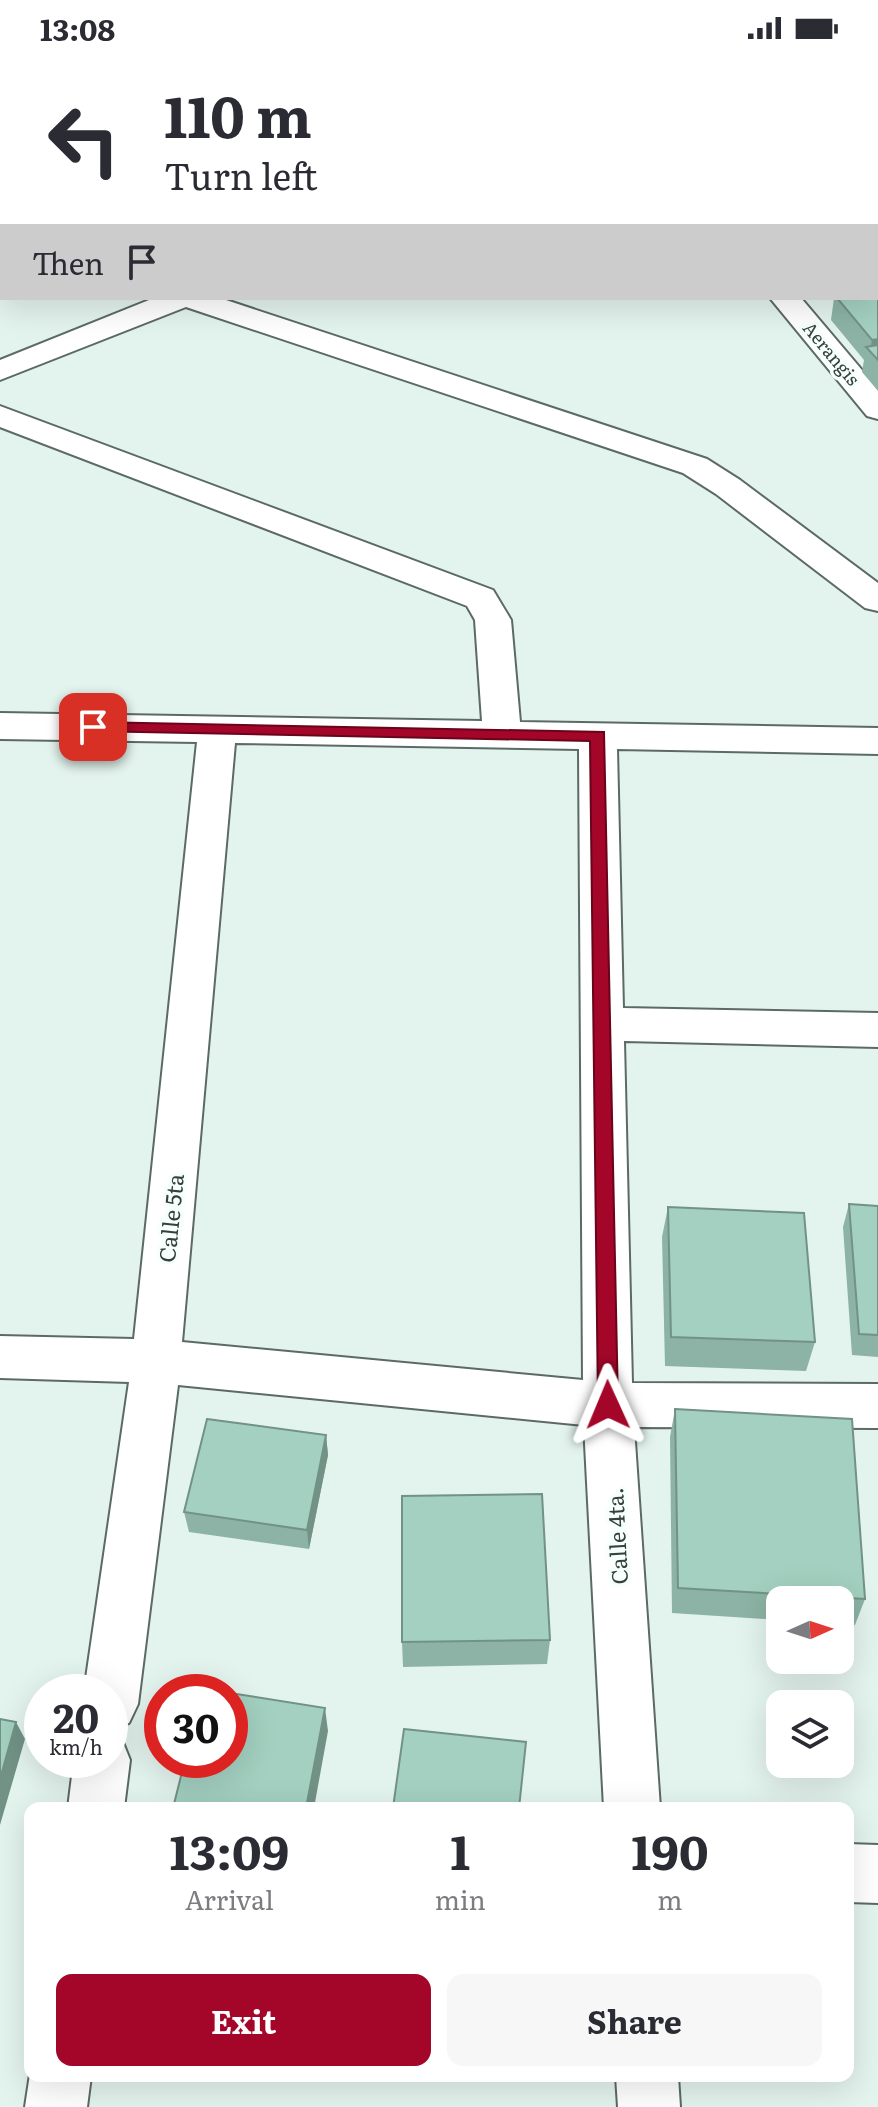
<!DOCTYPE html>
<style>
body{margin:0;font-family:Literata,serif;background:#f7f7f7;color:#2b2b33;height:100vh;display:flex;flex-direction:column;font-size:30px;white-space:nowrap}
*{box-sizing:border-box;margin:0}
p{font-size:26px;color:#7c7c81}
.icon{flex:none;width:44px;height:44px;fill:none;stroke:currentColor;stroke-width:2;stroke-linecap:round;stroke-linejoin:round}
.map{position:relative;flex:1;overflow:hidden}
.drawer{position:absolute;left:24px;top:1746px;width:830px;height:280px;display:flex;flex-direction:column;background:#fff;border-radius:16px;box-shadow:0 8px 32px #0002}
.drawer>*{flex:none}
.banner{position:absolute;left:0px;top:0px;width:878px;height:244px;box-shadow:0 8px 32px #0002;background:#fff;color:#2b2b33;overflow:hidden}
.needle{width:52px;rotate:87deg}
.tools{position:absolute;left:766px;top:1530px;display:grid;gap:16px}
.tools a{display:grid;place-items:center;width:88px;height:88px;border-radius:16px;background:#fff;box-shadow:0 8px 32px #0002;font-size:40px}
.speed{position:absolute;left:24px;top:1618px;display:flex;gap:16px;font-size:40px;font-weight:700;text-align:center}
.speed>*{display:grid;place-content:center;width:104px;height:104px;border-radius:50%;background:#fff;box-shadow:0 8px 32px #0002;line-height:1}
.speed small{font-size:20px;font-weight:400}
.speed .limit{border:12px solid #d22;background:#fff;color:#111}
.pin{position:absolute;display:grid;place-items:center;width:68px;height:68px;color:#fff;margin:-34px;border-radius:16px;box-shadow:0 4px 12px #0006}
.me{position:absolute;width:88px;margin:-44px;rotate:359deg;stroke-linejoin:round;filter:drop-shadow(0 0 6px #0008)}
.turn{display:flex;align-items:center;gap:28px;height:168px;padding:0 32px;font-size:36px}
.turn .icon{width:104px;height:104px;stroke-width:2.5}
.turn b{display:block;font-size:56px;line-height:68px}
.then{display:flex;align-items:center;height:76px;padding:0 32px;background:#0003;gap:16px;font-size:30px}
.eta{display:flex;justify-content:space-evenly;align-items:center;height:136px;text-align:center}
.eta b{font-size:48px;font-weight:700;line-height:56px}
.button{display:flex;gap:16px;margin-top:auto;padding:16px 32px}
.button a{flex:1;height:92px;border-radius:16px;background:#a30628;color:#fff;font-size:32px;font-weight:700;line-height:92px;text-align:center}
.button a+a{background:#f7f7f7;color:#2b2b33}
.status{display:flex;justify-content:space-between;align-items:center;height:56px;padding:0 40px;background:#fff;direction:ltr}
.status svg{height:22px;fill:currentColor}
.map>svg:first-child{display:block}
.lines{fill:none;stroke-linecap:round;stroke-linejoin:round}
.minor-casing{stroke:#5b6a64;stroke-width:4}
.minor{fill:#fff;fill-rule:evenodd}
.wall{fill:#8cb3a5}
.shaded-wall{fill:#729286}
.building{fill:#a3d0c0;stroke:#729286;stroke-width:2}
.route{fill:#a30628;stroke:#6a041a;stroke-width:2}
.labels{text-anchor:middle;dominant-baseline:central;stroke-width:7;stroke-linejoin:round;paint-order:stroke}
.far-street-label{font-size:18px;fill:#383f3c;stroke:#f5fffb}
.street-label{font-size:22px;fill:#383f3c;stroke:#f5fffb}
</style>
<div class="status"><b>13:08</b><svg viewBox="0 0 49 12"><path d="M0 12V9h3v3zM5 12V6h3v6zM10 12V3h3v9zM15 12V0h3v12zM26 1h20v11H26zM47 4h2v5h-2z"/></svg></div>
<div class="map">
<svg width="878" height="2051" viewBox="0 0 878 2051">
<rect width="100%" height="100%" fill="#e3f3ed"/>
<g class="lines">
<!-- minor casing -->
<g class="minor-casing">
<path id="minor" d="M55 0H83L54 2Z
M302 0H330L331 2H303Z
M570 0H597L598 2H571Z
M816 0H843L844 2H817Z
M0 20 2 21V39L0 38Z
M876 39 878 40V57H876Z
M2 141V159L0 160V142Z
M154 242H220L707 403 740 424 878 527V555L865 552 716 438 683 417 186 251 0 324V304Z
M770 242H801L878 333V363L867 360Z
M0 350 493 534 511 564 520 666 878 672V698L617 693 623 952 878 957V991L624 985 632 1327 878 1328V1372L634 1371 660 1752H604L584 1369 178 1329 138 1648 129 1667 110 1675V1636H84L129 1326 0 1322V1280L134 1283 197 686 0 683V657L482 665 475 564 467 550 0 371ZM235 687 579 693 583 1324 182 1286Z
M110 1679 122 1684 130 1704 124 1752H68L74 1704H110Z
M848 1788 878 1789V1847L848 1846Z
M30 2018 91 2020 87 2051H25Z
M616 2020H678L680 2051H618Z"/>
</g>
<!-- minor -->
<use href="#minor" class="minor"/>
</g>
<!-- wall -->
<path class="wall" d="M876 144H878V195L876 192Z
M878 231V335L862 316 864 304 831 264 834 242H876Z
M849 1148 878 1150V1301L852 1299 843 1171Z
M668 1151 815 1286 806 1315 665 1310 662 1181Z
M675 1353 865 1543 855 1569 840 1568V1544H780V1564L672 1557 670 1381Z
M326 1379 328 1399 309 1493 189 1476 184 1456Z
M550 1584 547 1608 403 1611 402 1586Z"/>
<!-- shaded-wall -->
<path class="shaded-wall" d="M878 283V304L870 295 872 284Z
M326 1379 328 1399 309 1493 307 1474Z
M325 1652 328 1675 314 1752H306Z
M16 1666 25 1683 0 1769V1723Z"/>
<!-- building -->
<path class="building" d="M876 144H878V165L876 163Z
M876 231H878V283L872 284 837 242H876Z
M878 289V304L866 291Z
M849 1148 878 1150V1279L859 1278Z
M668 1151 804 1157 815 1286 671 1281Z
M675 1353 852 1363 865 1543 678 1532Z
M207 1363 326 1379 307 1474 184 1456Z
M542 1438 550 1584 402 1586V1440Z
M201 1633 222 1636H200Z
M230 1637 325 1652 306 1752H173L185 1704H230Z
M0 1663 16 1666 0 1723Z
M404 1673 526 1686 519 1752H393Z"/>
<!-- route -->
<path class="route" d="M93 666 604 676 618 1349 615 1355 608 1358 601 1355 598 1349 590 685 88 675V668Z"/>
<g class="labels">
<!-- far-street labels -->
<g class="far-street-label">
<text transform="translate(832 297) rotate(50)">Aerangis</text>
</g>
<!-- street labels -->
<g class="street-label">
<text transform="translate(170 1162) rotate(-84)">Calle 5ta</text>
<text transform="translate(616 1480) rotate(-93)">Calle 4ta.</text>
</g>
</g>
</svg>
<div class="tools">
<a><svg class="needle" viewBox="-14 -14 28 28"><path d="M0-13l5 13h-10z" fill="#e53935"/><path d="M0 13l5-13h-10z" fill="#7c7c81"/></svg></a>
<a><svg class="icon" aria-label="layers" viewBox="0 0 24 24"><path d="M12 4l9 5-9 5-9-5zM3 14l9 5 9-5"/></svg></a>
</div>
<div class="speed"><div>20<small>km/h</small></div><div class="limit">30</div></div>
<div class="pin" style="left:93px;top:671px;background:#d93025"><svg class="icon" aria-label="arrive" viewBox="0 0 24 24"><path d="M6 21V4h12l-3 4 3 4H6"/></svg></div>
<svg class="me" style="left:608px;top:1349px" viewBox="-20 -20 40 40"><path d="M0-17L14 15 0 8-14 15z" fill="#a30628" stroke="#fff" stroke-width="4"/></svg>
<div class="banner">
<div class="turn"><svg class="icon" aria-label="left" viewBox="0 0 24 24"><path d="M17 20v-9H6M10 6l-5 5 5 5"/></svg><div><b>110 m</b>Turn left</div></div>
<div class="then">Then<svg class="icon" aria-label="arrive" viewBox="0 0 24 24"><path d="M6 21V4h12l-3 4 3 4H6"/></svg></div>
</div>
<section class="drawer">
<div class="eta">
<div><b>13:09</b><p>Arrival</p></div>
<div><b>1</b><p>min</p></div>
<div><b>190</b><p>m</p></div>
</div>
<div class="button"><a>Exit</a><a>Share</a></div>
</section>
</div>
